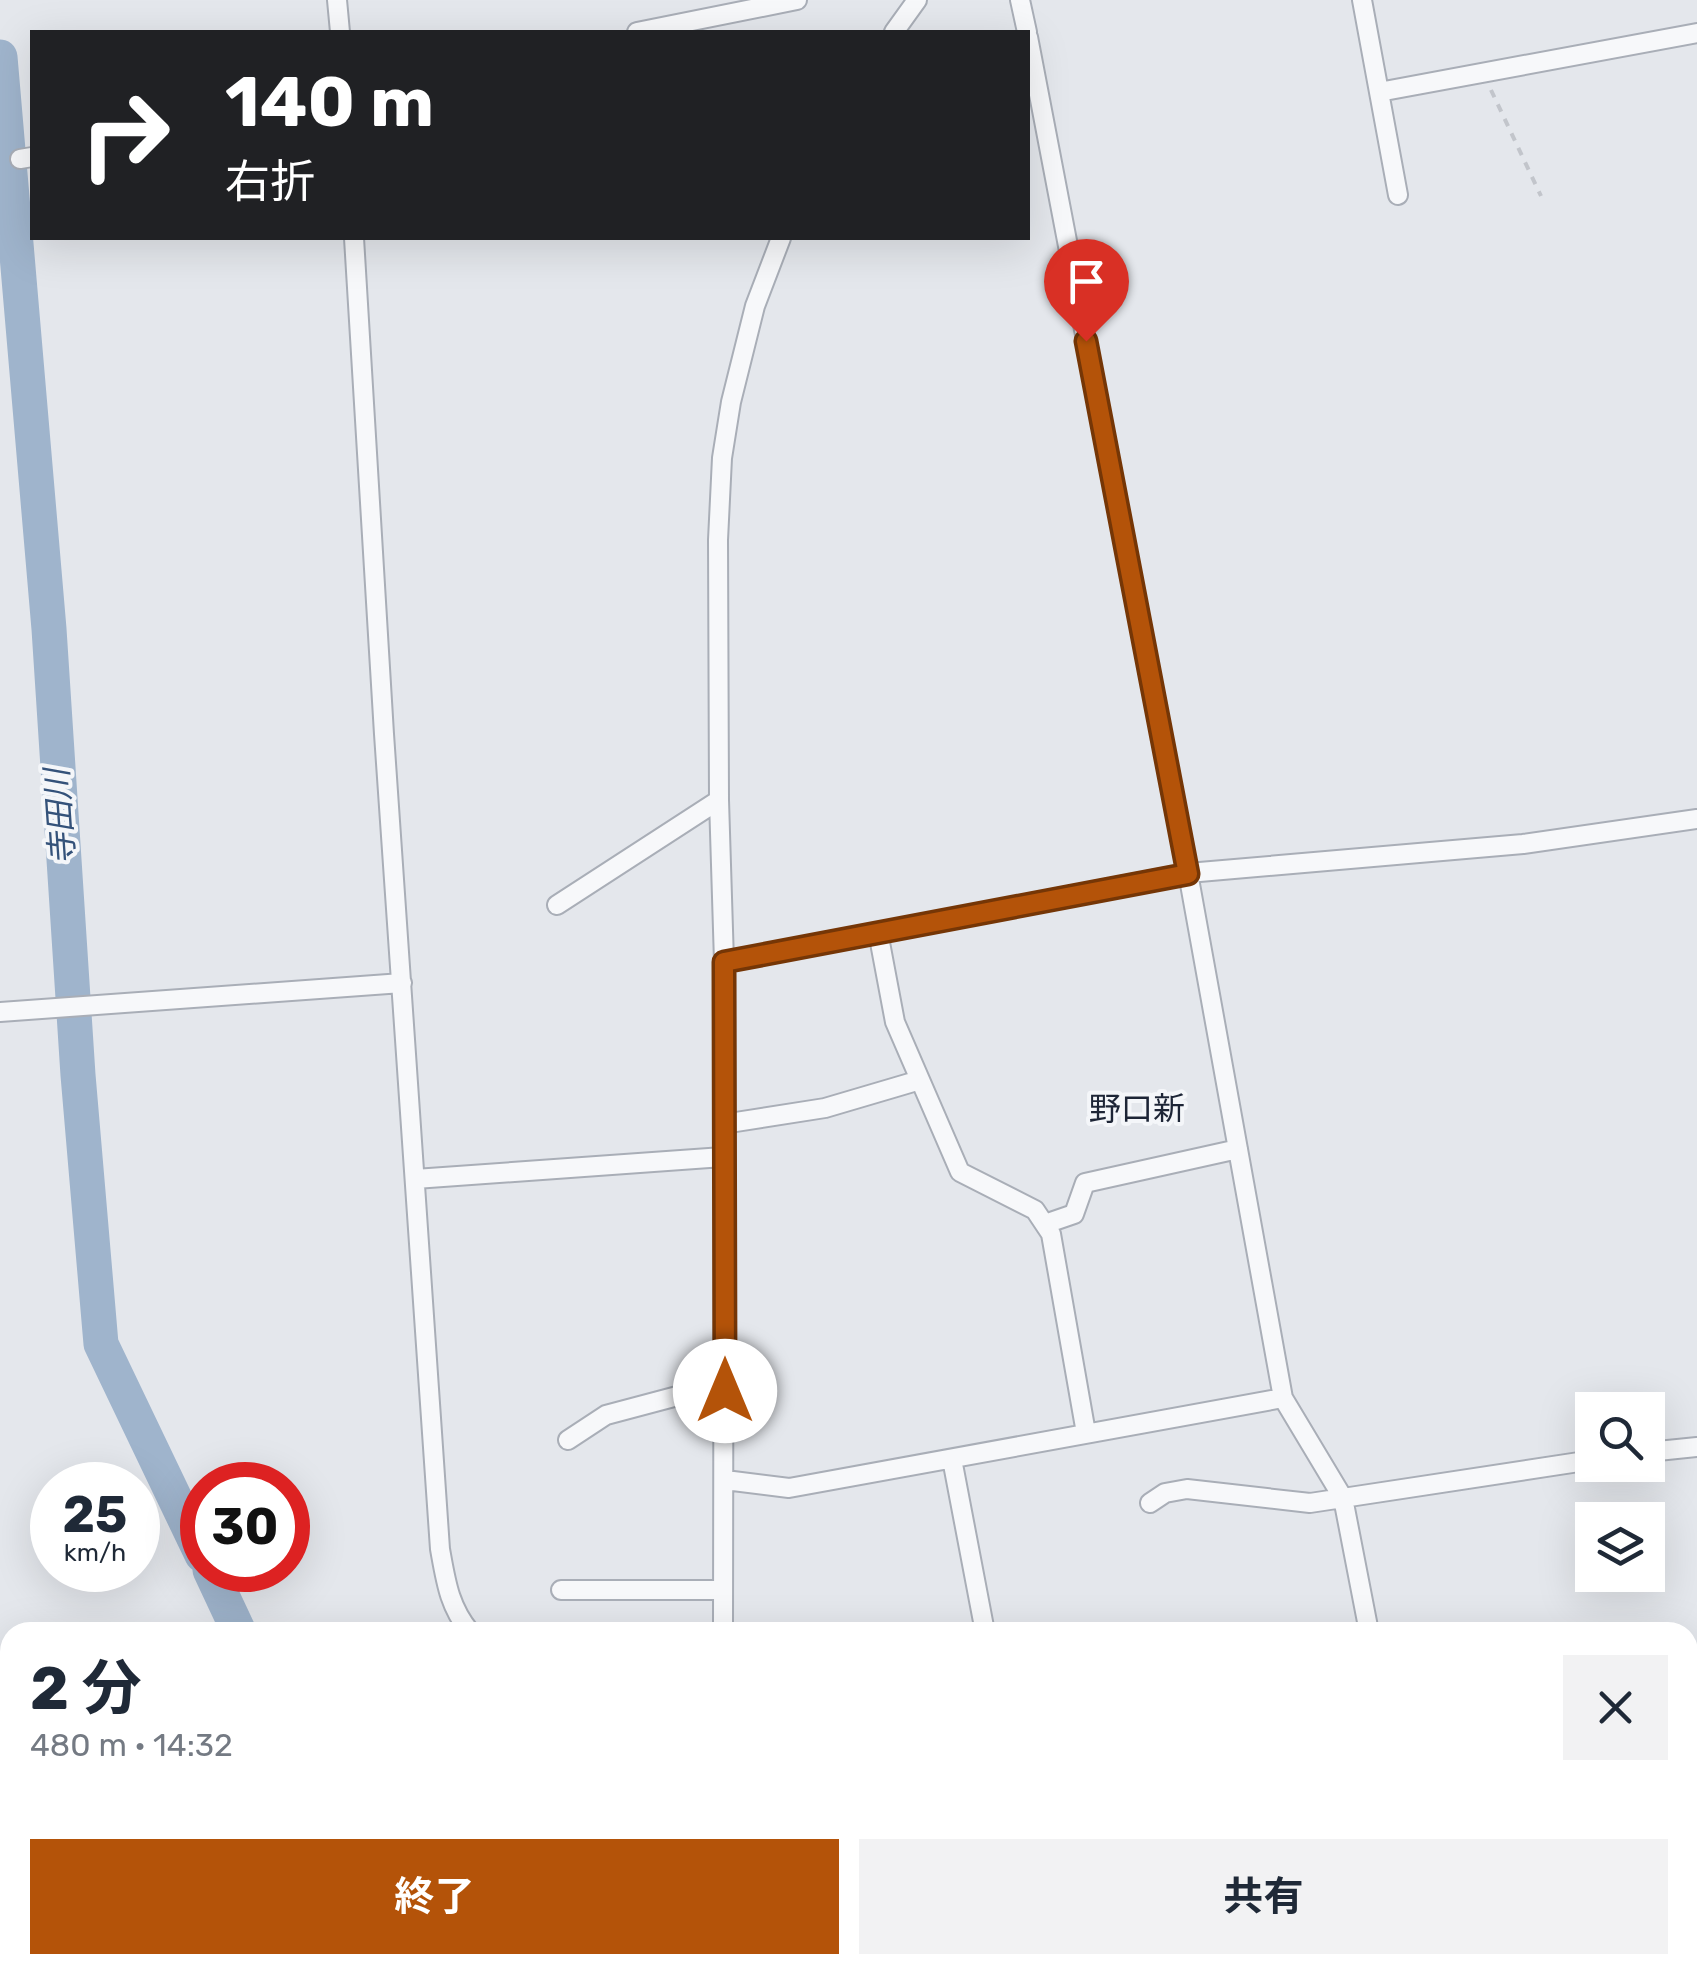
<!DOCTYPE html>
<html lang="ja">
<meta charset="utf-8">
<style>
body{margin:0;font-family:Rubik,"Noto Sans JP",sans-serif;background:#f2f2f3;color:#1f2937;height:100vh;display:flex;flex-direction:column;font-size:38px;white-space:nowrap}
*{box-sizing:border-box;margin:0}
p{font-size:32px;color:#747a83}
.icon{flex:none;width:55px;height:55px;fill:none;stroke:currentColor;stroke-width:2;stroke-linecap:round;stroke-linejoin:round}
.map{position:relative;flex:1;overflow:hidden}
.sheet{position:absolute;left:0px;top:1622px;width:1698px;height:352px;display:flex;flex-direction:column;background:#fff;border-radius:30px 30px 0 0;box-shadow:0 10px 40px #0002}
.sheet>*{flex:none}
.top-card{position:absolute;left:30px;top:30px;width:1000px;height:210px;border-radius:0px;box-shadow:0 10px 40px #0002;background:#202124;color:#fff;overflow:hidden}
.buttons{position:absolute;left:1575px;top:1392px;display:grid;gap:20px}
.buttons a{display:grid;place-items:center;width:90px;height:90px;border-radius:0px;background:#fff;box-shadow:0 10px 40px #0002;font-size:50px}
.speed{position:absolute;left:30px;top:1462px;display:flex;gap:20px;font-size:50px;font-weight:700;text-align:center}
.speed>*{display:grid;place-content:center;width:130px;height:130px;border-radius:50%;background:#fff;box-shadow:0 10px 40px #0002;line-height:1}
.speed small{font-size:25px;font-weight:400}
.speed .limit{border:15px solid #d22;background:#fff;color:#111}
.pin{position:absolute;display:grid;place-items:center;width:85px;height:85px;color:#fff;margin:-102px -42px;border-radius:50% 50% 50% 0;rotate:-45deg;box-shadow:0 0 10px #0007}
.pin .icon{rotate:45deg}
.me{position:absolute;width:110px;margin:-55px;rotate:0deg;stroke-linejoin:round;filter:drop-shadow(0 0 8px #0008)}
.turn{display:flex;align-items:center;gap:35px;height:210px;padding:0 30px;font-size:45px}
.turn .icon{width:130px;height:130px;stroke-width:2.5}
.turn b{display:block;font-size:70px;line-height:85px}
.round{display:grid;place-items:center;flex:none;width:105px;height:105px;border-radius:0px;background:#f2f2f3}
.overview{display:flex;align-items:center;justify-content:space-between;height:170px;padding:0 30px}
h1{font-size:60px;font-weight:700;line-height:75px}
.primary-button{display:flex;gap:20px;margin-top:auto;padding:20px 30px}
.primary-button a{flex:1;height:115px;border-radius:0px;background:#b45309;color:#fff;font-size:40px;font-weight:700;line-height:115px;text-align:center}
.primary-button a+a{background:#f2f2f3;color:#1f2937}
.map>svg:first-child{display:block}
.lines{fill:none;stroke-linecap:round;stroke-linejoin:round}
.river{stroke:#9fb4cc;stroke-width:35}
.minor-casing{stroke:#a9aeb7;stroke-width:22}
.primary-casing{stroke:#a3abb8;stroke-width:30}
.path{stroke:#c2c5cb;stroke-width:4;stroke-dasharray:8 8;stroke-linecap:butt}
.minor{stroke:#f7f8fa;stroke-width:18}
.primary{stroke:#fff;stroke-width:25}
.route-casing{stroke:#753606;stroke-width:25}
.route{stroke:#b45309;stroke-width:18}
.labels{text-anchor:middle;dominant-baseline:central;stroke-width:8;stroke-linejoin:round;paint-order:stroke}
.water-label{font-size:32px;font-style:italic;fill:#34527a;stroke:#f4f6f9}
.neighbourhood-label{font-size:32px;fill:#1d2536;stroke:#f4f6f9}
</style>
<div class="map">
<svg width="1697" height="1974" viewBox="0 0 1697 1974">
<rect width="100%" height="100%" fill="#e4e7ec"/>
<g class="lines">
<!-- river -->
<path class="river" d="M0 57 49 629 78 1075 101 1344 202 1555
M210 1570 239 1632
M394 1965 398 1974"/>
<!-- minor casing -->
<g class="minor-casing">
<path id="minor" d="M337 0 340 32
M1020 0 1027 32
M1362 0 1398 195
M637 32 797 0
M894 32 917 0
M1028 37 1188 873 1283 1398 1343 1498 1369 1632
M1379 92 1697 33
M20 159 32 157
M354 238 384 734 440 1549C446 1582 449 1606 470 1632
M557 905 719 800
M878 932 895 1022 960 1172 1035 1210 1051 1234 1086 1433
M724 962 1188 873 1523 844 1697 819
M0 1012 402 983
M723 1124 825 1108 920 1080
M415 1179 723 1157
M1045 1224 1074 1214 1085 1183 1238 1149
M568 1440 606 1415 685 1394 725 1391
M1648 1452 1697 1447
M952 1459 985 1632
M725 1480 789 1488 1283 1398
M1150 1503 1165 1493 1187 1489 1310 1503 1592 1460
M561 1590H723
M723 1632 724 962 719 800 718 540 722 458 731 402 755 306 781 238
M378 1965 383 1974
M819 1965 821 1974
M1047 1965 1048 1974
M1390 1965 1392 1974
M243 1974 276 1965
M680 1974 684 1965"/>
</g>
<!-- primary casing -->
<g class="primary-casing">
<path id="primary" d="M1688 1892 1697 1890
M1249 1974 1298 1965"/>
</g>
<!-- path -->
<path class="path" d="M1491 90 1541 196"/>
<!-- minor -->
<use href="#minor" class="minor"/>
<!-- primary -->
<use href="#primary" class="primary"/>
</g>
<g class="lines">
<!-- route casing -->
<g class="route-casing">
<path id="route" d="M725 1391 724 962 1188 874 1086 341"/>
</g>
<!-- route -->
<use href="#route" class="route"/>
</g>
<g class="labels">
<!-- water labels -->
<g class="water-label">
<text transform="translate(60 817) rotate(-94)">寺田川</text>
</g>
<!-- neighbourhood labels -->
<g class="neighbourhood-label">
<text x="1137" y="1109">野口新</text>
</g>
</g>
</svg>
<div class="buttons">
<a><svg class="icon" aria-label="search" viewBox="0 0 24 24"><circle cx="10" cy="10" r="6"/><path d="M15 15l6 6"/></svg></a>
<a><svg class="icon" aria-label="layers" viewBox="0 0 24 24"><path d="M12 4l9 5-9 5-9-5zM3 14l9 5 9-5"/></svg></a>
</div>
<div class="speed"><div>25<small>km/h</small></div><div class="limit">30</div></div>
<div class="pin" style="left:1086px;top:341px;background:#d93025"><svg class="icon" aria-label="arrive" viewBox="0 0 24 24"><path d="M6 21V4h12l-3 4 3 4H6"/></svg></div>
<svg class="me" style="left:725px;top:1391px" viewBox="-20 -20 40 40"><circle r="19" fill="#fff"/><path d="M0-13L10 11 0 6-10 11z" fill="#b45309"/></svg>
<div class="top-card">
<div class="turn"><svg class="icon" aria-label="right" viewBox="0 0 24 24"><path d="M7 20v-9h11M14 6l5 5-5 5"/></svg><div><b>140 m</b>右折</div></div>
</div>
<section class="sheet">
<div class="overview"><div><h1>2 分</h1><p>480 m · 14:32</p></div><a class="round"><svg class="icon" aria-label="close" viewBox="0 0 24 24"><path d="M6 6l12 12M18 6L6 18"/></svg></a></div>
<div class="primary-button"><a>終了</a><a>共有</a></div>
</section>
</div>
